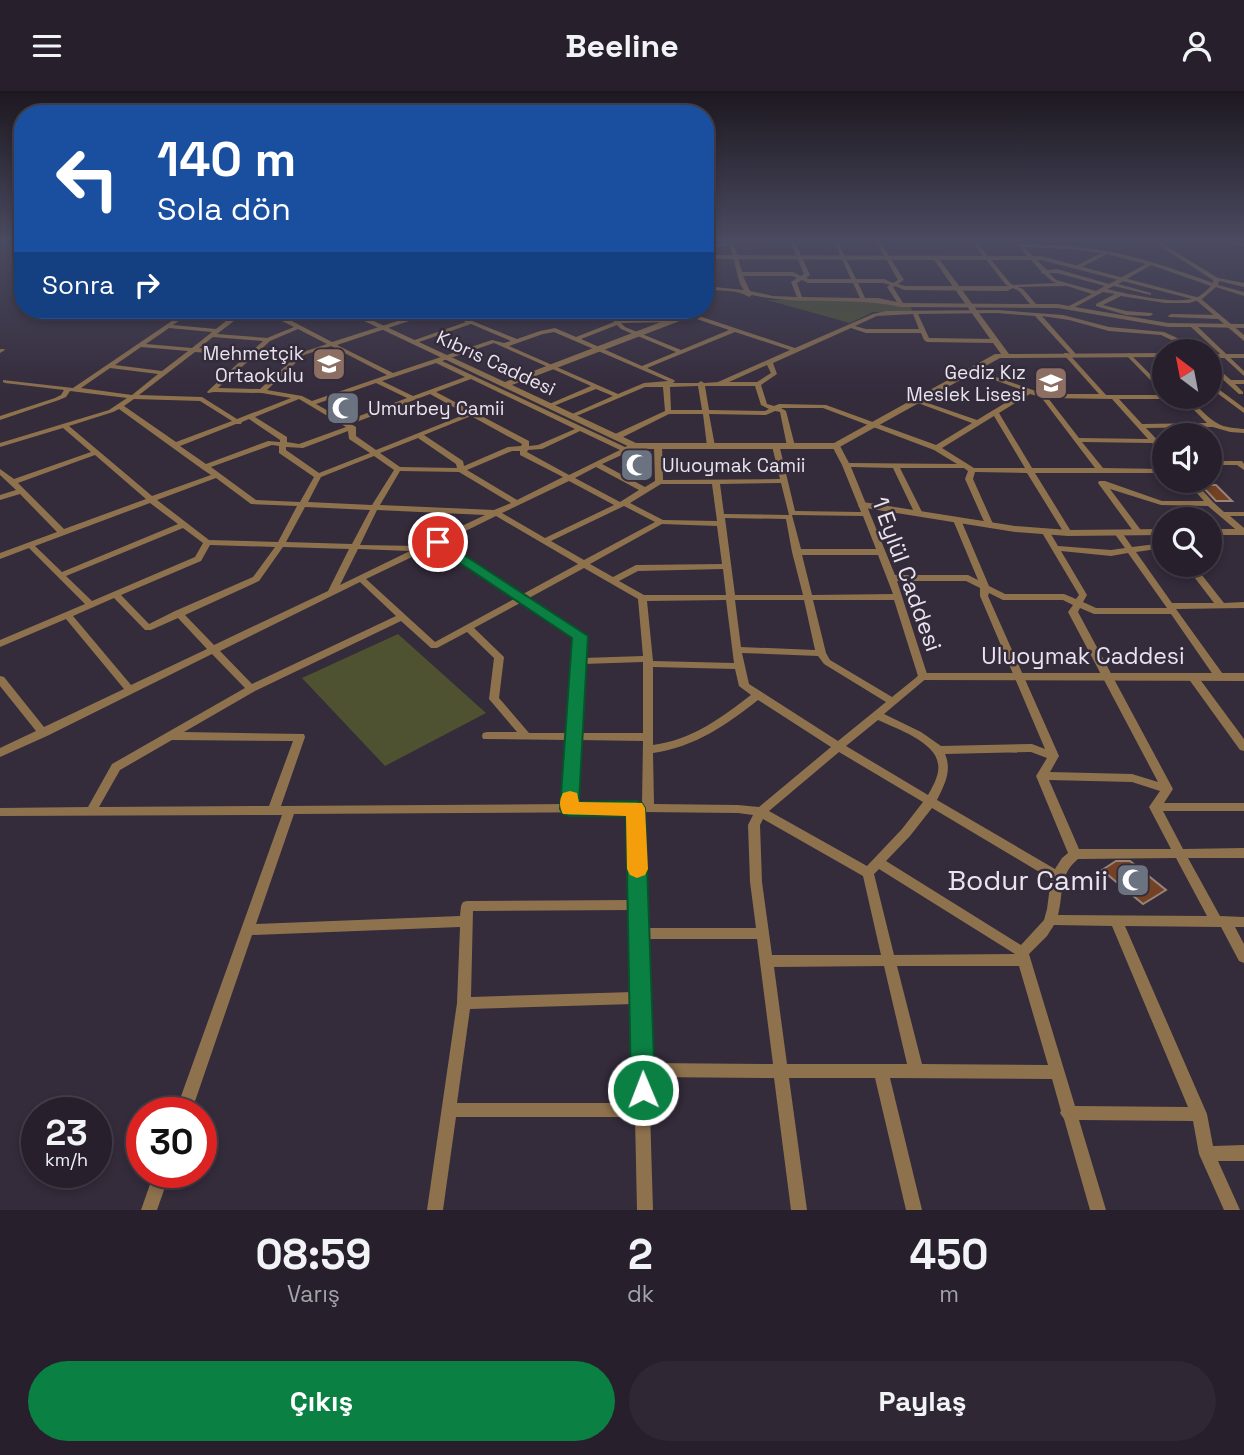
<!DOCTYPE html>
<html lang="tr">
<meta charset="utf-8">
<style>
body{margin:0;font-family:"Space Grotesk",sans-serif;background:#2f2834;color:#f1f3f6;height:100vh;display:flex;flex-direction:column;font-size:26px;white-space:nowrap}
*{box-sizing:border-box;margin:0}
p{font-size:23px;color:#a4a3a9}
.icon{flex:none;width:38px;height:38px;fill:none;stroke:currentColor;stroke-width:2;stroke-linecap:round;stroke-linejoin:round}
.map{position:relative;height:1119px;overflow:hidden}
.drawer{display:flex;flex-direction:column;background:#27202c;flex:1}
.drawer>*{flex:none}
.banner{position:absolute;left:14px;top:14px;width:700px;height:214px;border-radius:28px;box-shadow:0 4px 10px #0003,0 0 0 2px #433e48;background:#1a4fa0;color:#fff;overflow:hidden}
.needle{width:46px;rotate:328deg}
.buttons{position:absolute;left:1152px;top:248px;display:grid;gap:14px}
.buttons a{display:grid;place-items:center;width:70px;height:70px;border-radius:50%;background:#27202c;box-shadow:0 4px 10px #0003,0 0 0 2px #433e48;font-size:35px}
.speed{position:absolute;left:21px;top:1006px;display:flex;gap:14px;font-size:35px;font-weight:700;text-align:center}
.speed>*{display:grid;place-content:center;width:91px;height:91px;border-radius:50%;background:#27202c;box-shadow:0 4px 10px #0003,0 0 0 2px #433e48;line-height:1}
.speed small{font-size:18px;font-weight:400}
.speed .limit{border:10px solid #d22;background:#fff;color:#111}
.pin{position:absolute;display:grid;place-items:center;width:60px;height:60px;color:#fff;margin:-30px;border:4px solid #fff;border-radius:50%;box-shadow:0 2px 7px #0007}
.me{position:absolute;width:77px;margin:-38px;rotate:359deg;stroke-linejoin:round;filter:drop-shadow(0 0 5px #0008)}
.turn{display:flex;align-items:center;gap:24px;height:147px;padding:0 28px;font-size:32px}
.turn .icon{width:91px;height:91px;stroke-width:2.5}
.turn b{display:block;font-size:49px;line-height:60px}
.then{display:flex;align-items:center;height:66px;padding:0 28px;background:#0003;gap:14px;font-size:26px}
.eta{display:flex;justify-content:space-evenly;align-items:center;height:119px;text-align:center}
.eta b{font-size:42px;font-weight:700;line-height:49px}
.button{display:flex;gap:14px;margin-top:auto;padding:14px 28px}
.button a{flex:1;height:80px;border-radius:42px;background:#0b8043;color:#fff;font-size:28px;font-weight:700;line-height:80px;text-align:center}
.button a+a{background:#2f2834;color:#f1f3f6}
header{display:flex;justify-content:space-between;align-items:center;height:91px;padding:0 28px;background:#27202c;font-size:32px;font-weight:700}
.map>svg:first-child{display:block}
.green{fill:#4e5230}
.building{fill:#734224;stroke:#988378;stroke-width:2}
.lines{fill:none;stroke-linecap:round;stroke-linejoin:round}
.minor{fill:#8e724d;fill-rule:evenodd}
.tertiary{fill:#8e724d;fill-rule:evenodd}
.route{fill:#0b8043;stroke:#07532c;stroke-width:2}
.slow{fill:#f59e0b}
.labels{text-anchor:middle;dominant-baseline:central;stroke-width:5;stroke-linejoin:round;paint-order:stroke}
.far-poi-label{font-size:19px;fill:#e9e4ee;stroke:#342b3b;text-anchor:end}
.far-street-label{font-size:19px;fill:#e9e4ee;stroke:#342b3b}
.street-label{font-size:23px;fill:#e9e4ee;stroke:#342b3b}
.near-poi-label{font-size:28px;fill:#e9e4ee;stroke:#342b3b;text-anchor:end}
</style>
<header><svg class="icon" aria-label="menu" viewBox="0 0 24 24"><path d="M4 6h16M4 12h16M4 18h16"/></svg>Beeline<svg class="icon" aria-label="person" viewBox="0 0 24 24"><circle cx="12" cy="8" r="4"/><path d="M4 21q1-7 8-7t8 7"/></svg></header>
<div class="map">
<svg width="1244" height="1119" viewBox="0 0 1244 1119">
<rect width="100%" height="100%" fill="#342b3b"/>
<!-- green -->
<path class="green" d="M767 209H879L911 216 912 220 873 221 850 232Z
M398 543 486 622 385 675 302 587Z"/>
<!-- building -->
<path class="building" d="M631 367 652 372V373L644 381 622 375Z
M1201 394H1216L1232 410H1216Z
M1116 770H1130L1166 799 1143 813 1102 779Z"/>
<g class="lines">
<!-- minor -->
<path class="minor" d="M725 149 731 150 794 149 810 184 806 187 809 188H851L833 149H837L856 188H884L893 192 898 189 877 152 879 149H975L1010 192 1013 194 1057 192C1050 191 1047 183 1041 182V180L1016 153 1018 151 1021 153C1065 153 1109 158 1151 171 1172 177 1193 185 1213 192V189L1151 149H1156L1218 187 1244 192V196L1219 190 1218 194 1244 201V205L1216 196 1202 208 1189 212H1165L1121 205 1103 214 1126 220 1152 222 1153 223 1150 225 1126 224 1096 215V213L1115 203 1103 201 1075 216 1168 232 1244 233V237L1198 236 1244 280V285L1191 236H1168L1058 217 901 216C852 205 801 215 752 204L749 206C737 198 720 200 705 199V195L744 199 740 193 730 155H705V153H726ZM790 150 804 183 801 185 793 181H742L735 156 733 153ZM883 150 973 152 1006 194 1009 195H905L898 193 904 189 881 152ZM1024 156 1070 158 1101 162 1076 175 1075 176 1078 178 1107 163 1146 173 1109 193 1057 178 1047 179ZM1151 174 1211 195C1207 199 1203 203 1198 206 1179 215 1128 203 1107 198L1114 195 1151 204V202L1118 193ZM1049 182H1057L1105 195 1096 200 1056 189ZM743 185H792L797 187 791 191 797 206 773 205 750 200ZM802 189 808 192H853L860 207 802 206 797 192ZM858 192H883L890 194 887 196 897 211 878 207H865ZM895 195 904 199 1007 200 1013 197 1019 200 1030 213 903 212 893 196ZM1067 195 1092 203 1069 215 1058 213H1036L1023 198 1018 196Z
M1216 149 1244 153V155L1218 150Z
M188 219H194L173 234 216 238 236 222 217 221 214 219H247L243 223 283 226 309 219H317L288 228 332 251 432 219H445L517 248 540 240 555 237 576 246 614 231 612 223H564L561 221 562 220 617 219 619 228H675L676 229 673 231 621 232 625 236 681 259 729 239 685 224 684 223 687 221 795 257 873 223 886 220 997 219 1063 224 1109 236 1164 241 1184 250 1196 260 1197 261H1190L1180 253 1161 244 1109 240 1069 229 1042 225 1075 262V264H1071L1035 225 997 222 918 223 929 247 995 248 998 250 995 252 927 251 924 249 921 242H866L851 237 773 272 777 283 761 294 767 313 774 315 779 313 826 314 936 354 972 332 915 311V309H919L977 329 1025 300 970 280V278H974L1044 303H1099L1064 264V262H1068L1106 304H1164V306H1173L1170 308H1119L1142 333 1207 332 1193 318 1175 306C1195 306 1201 323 1217 332 1225 337 1235 337 1244 338V342L1230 341 1213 336 1146 337 1164 356V363L1152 352 1082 351 1103 377 1164 378V382H1035L1072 442 1068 444 1064 442 1027 382 975 381 973 388 994 435 990 437 986 435 965 388 968 380 964 377H900L923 423 919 425 915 423 893 377 851 376 895 484H968L978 489 953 429 957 427 961 429 989 495 1005 503H1064L1076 508 1079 504 1041 440 1045 438H1048L1058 455 1111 459 1125 457 1114 442 1118 440H1121L1132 456 1164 452V457L1136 461 1172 512H1214L1185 474H1194L1224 512 1244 511V517L1176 518 1225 586 1220 589 1216 588 1171 523H1094L1080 517 1078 521 1173 698 1164 712H1244V720H1163L1183 758 1244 757V767H1188L1220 825 1244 826V836H1235L1244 853V872L1239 870 1221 836 1125 835 1207 1023 1213 1055 1244 1054V1070H1218L1240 1119H1224L1199 1063 1193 1030 1079 1029 1106 1119H1090L1064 1028 1060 1022 1061 1020 1052 988 890 987 922 1119H906L875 987H789L807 1119H791L774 987 649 986 653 1119H637L635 1026H456L443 1119H427L457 912 460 836 252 844 191 1022H175L282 724 0 725V717L88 716 112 673 245 597 212 563 47 645 0 666V657L36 640 0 595V585L4 586 44 636 124 598 66 528 0 556V549L85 513 29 457 0 468V462L57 441 20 403 0 409V404L16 399 0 384V378L14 388 91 361 63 337 0 356V352L109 319 127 307 70 300 66 306 59 309 0 329V325L55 307 61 304 64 299 5 292 3 291V289L73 297ZM439 220 466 231 412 250V252H416L471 233 511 250 504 252 492 249 393 282 337 254ZM913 223 919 238H866L855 235 877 225ZM239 226 282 230 294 236 267 247 217 243ZM617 234 621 238 676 261 642 275 581 248ZM169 237 212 241 192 257 146 253ZM298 238 327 253 300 262 295 266 256 263 270 250ZM554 241 668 290 644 292 618 303 509 255 543 243ZM735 241 790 259 718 291 704 292 701 290 698 292H673L675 290 674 289 647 277ZM213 246 263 250 250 262 199 257ZM494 252 591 295 547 314V316H551L596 298 613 305 570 324V326H574L645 296H663L665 320 613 344V348H619L669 323H703L707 355 711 357 715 355 709 323 766 324 775 320 780 321 787 355 791 357 795 355 786 320 781 317H823L934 359 957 373 849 372 839 353H833L832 355 842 374 861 421 795 420 779 353H776L772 355 780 388 663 389 662 355 658 353 654 355 655 390 645 396 602 373 637 357V353H631L625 356 442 270ZM331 255 387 284 312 310 302 305 267 299 304 264ZM141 256 188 260 162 280 115 274ZM195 261 246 265 210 298 207 301 208 302 214 301 262 302 291 307 237 328 202 306 139 304ZM253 266 291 270 260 298 218 297ZM436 272 465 286 413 305 382 290ZM767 274 771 282 757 291H729ZM110 277 158 283 132 304 81 297ZM471 288 575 338 538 354 529 355V350L436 301ZM376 292 407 307 346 330 316 313ZM698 295 702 319H671L670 296ZM705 295H755L761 314 769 318 765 320 709 319ZM430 303 466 323 376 359 356 345V336L351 333ZM1030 303 1041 306 1095 377H1032L999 322ZM1048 307 1112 308 1148 348 1079 347ZM134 308 200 310 232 330 176 351 124 315ZM299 308 346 336 299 353 287 351V346L255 326ZM119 318 202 378 211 384 152 405 69 335 113 321ZM471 325 522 353 521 355 508 356 464 375 463 370 424 344ZM994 325 1025 377H974L942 357ZM249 328 280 349V351L268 350 206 373 180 355 236 333H241L242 331ZM348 340 349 348 370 362 319 382 286 359V356L303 357ZM580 340 620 359 569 384 527 361 528 359 542 358ZM418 347 456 373 457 377 400 376 380 362ZM272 354 279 355V362L314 386 300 411 256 409 211 376ZM512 360H520V364L563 386 517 409 467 379ZM95 364 146 408 64 438 18 392ZM374 365 394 379 372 414 308 411 321 386ZM596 376 639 399 620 411 575 387ZM400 380 459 381 511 412 494 419 380 414ZM216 387 251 413 297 415 278 451 209 449 157 409ZM569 390 614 414 545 447 502 422ZM781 392 789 424 724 423 720 393ZM661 393H712L717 430 663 429 630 412ZM150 412 178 433 62 481 35 455ZM624 415 655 431 584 469 551 450ZM305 416 370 419 352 453 286 451ZM377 419 485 424 420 455 360 454ZM792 424 863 425 876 458H801ZM496 425 578 473 523 503 443 451ZM725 427 786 428 792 461 803 504H735ZM662 433 717 435 722 473 636 474 613 486 590 473ZM183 437 203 452 195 466 92 510 66 485ZM210 454 275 456 253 486 175 520 149 533 121 504 201 470ZM437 454 516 507 435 551 366 488ZM283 456 349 458 328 500 214 554 185 524 259 490ZM358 458 410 460 340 494ZM1061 460 1111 465 1128 462 1167 517H1096L1083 511 1087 504ZM802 464H878L893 503 812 504ZM584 477 638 508 643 565 583 567 585 545 583 543 529 507ZM723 478 726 504H644L619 490 638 480ZM897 490H966L980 497V505L1045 658 1032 653 941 655 921 641 884 623 928 586ZM360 491 396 525 252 593 220 560ZM989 502 1003 509H1063L1073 514 1068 521 1158 691 1132 683 1050 681 1059 665 988 505ZM114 507 145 539H151L178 527 207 558 131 594 73 525ZM726 509 734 572 653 570 647 510ZM735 509H804L815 559 741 556ZM813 509H894L918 585 892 606 830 569 826 562ZM522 511 575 546 569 642H529L499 607 504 566 474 537ZM401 530 431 557H437L467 541 494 567 489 608 517 641H487L483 642 482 645 483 648 568 649 564 713 281 715 305 646 304 643 184 641 255 600ZM742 562 818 565 824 573 886 611 838 650 749 593ZM643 571V642H579L583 573ZM653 576 735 578 739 595 751 604C721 627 692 649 653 654ZM758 609 831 656 759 716 738 714 654 713 653 662C695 656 726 634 758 609ZM878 629C895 637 936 651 938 673 940 683 933 695 928 704L846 655ZM172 649 293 650 269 715 99 716 120 679ZM579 649 643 650 642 713H575ZM839 661 923 711 902 738 867 775 769 720ZM1031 661 1047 667 1036 685 1068 762 1062 767 1055 778 937 709C945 693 952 679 945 663ZM1049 689 1132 691 1160 700 1149 716 1171 758H1079ZM932 717 1051 788 1047 818 1044 829 1021 854 886 770 910 745ZM630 721 632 809 467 810 463 811 461 815 460 825 256 833 294 723ZM642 721 738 722 753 724 748 734 750 791 756 837H645ZM763 728 863 785 881 864H772L762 791 760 734ZM1176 767 1207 825 1058 824C1064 801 1058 785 1078 768ZM879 778 1015 863 894 864 874 783ZM632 819 633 901 471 906 473 820ZM1054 834 1112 835 1188 1016 1075 1015 1029 863 1047 845ZM645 848H757L773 973 649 972ZM884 875 907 973H787L774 876ZM897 875H1019L1048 974 922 973ZM634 913 635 1012H457L470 918Z
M1171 223 1219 224 1222 226 1219 228 1169 226 1168 225Z
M0 258H4L5 259 0 262Z
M1129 262 1164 297V303L1127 265V263Z
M1209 270 1231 289H1244V293H1235L1243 301V303H1239L1209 276Z
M1209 291 1244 317V322L1209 296Z
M1209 370H1242L1244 373V379L1237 374H1209Z
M1099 390H1105L1162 410H1204L1186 390H1194L1213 411 1224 421H1244V425H1230L1244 437V443H1241L1208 415 1161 414 1110 398 1143 442 1142 444H1136L1098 392Z
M1192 582 1196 583 1244 648V660L1240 659 1188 587 1187 585 1188 583Z
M154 1082H170L157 1119H141Z"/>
<!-- tertiary -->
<path class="tertiary" d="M705 164 1041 165 1200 207 1244 244V250L1196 209 1041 169H940L1009 263 1164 262V266L1000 267 836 358H634L341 219H350L505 291 679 224 686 219H693L685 228 512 294 636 352H834L995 263H1001L934 169 705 168Z
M1209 263H1244V267H1209Z
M863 411 1015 435 1068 439 1164 438V444L1068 445 1015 441 859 416 858 414Z
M1209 438H1244V444H1209Z
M923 582H1244V590L919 589 917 586 919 583Z"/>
</g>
<!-- sky -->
<linearGradient id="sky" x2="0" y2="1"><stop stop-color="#1d1820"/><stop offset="0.49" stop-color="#4a4a60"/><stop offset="1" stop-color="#4a4a60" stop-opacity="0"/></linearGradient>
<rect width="1244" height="305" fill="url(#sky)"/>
<!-- route -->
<path class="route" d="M438 447 588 545 579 711 636 710 642 712 645 717 655 999 652 1007 643 1011 634 1007 631 999 626 725H569L563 723 560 718 572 547 433 454 431 451Z"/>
<!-- slow -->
<path class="slow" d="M570 700 577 702 579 711 642 712 645 717 648 778 645 784 637 787 630 784 627 778 626 725 563 723C559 716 559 709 563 702Z"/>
<!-- icons -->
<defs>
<g id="school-square" transform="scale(1.75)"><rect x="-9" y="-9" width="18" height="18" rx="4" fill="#8d6e63" stroke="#342b3b"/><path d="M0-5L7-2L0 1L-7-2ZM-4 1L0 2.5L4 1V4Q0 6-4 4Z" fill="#fff"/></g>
<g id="mosque-square" transform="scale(1.75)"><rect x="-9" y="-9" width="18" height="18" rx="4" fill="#6b7280" stroke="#342b3b"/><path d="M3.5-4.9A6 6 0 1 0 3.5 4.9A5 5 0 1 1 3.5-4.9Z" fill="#fff"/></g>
</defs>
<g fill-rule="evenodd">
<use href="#school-square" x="329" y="273"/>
<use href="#school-square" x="1051" y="292"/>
<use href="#mosque-square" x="343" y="317"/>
<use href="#mosque-square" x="637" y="374"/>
<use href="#mosque-square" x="1133" y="789"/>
</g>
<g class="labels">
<!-- far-poi labels -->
<g class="far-poi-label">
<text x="304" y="262">Mehmetçik<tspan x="304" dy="22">Ortaokulu</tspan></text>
<text x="1026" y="281">Gediz Kız<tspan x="1026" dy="22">Meslek Lisesi</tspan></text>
<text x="368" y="317" text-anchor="start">Umurbey Camii</text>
<text x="662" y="374" text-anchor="start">Uluoymak Camii</text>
</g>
<!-- far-street labels -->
<g class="far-street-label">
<text transform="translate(496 272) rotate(25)">Kıbrıs Caddesi</text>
</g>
<!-- street labels -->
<g class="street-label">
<text transform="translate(907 483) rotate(70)">1 Eylül Caddesi</text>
<text x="1083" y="565">Uluoymak Caddesi</text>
</g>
<!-- near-poi labels -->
<g class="near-poi-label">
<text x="1108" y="789">Bodur Camii</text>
</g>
</g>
</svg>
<div class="buttons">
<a><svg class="needle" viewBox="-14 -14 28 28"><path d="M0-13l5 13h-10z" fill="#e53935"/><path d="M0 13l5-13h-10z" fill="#a4a3a9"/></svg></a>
<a><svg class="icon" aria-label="sound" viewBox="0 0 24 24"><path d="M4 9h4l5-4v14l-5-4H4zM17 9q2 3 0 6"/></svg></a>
<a><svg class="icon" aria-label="search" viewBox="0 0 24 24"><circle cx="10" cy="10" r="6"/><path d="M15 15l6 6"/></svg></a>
</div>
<div class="speed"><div>23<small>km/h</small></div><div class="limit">30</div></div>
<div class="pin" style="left:438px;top:451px;background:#d93025"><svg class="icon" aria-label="arrive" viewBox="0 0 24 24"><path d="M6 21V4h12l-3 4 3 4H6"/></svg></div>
<svg class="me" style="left:643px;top:999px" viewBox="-20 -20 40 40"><circle r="17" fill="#0b8043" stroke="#fff" stroke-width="3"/><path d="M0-11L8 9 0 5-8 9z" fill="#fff"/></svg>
<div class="banner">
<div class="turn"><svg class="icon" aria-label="left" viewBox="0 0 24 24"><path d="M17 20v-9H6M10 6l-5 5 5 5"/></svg><div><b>140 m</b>Sola dön</div></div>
<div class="then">Sonra<svg class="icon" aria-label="right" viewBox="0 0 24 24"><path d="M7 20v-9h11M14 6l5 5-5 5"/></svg></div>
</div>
</div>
<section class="drawer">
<div class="eta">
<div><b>08:59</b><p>Varış</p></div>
<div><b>2</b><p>dk</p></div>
<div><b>450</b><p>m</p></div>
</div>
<div class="button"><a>Çıkış</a><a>Paylaş</a></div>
</section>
